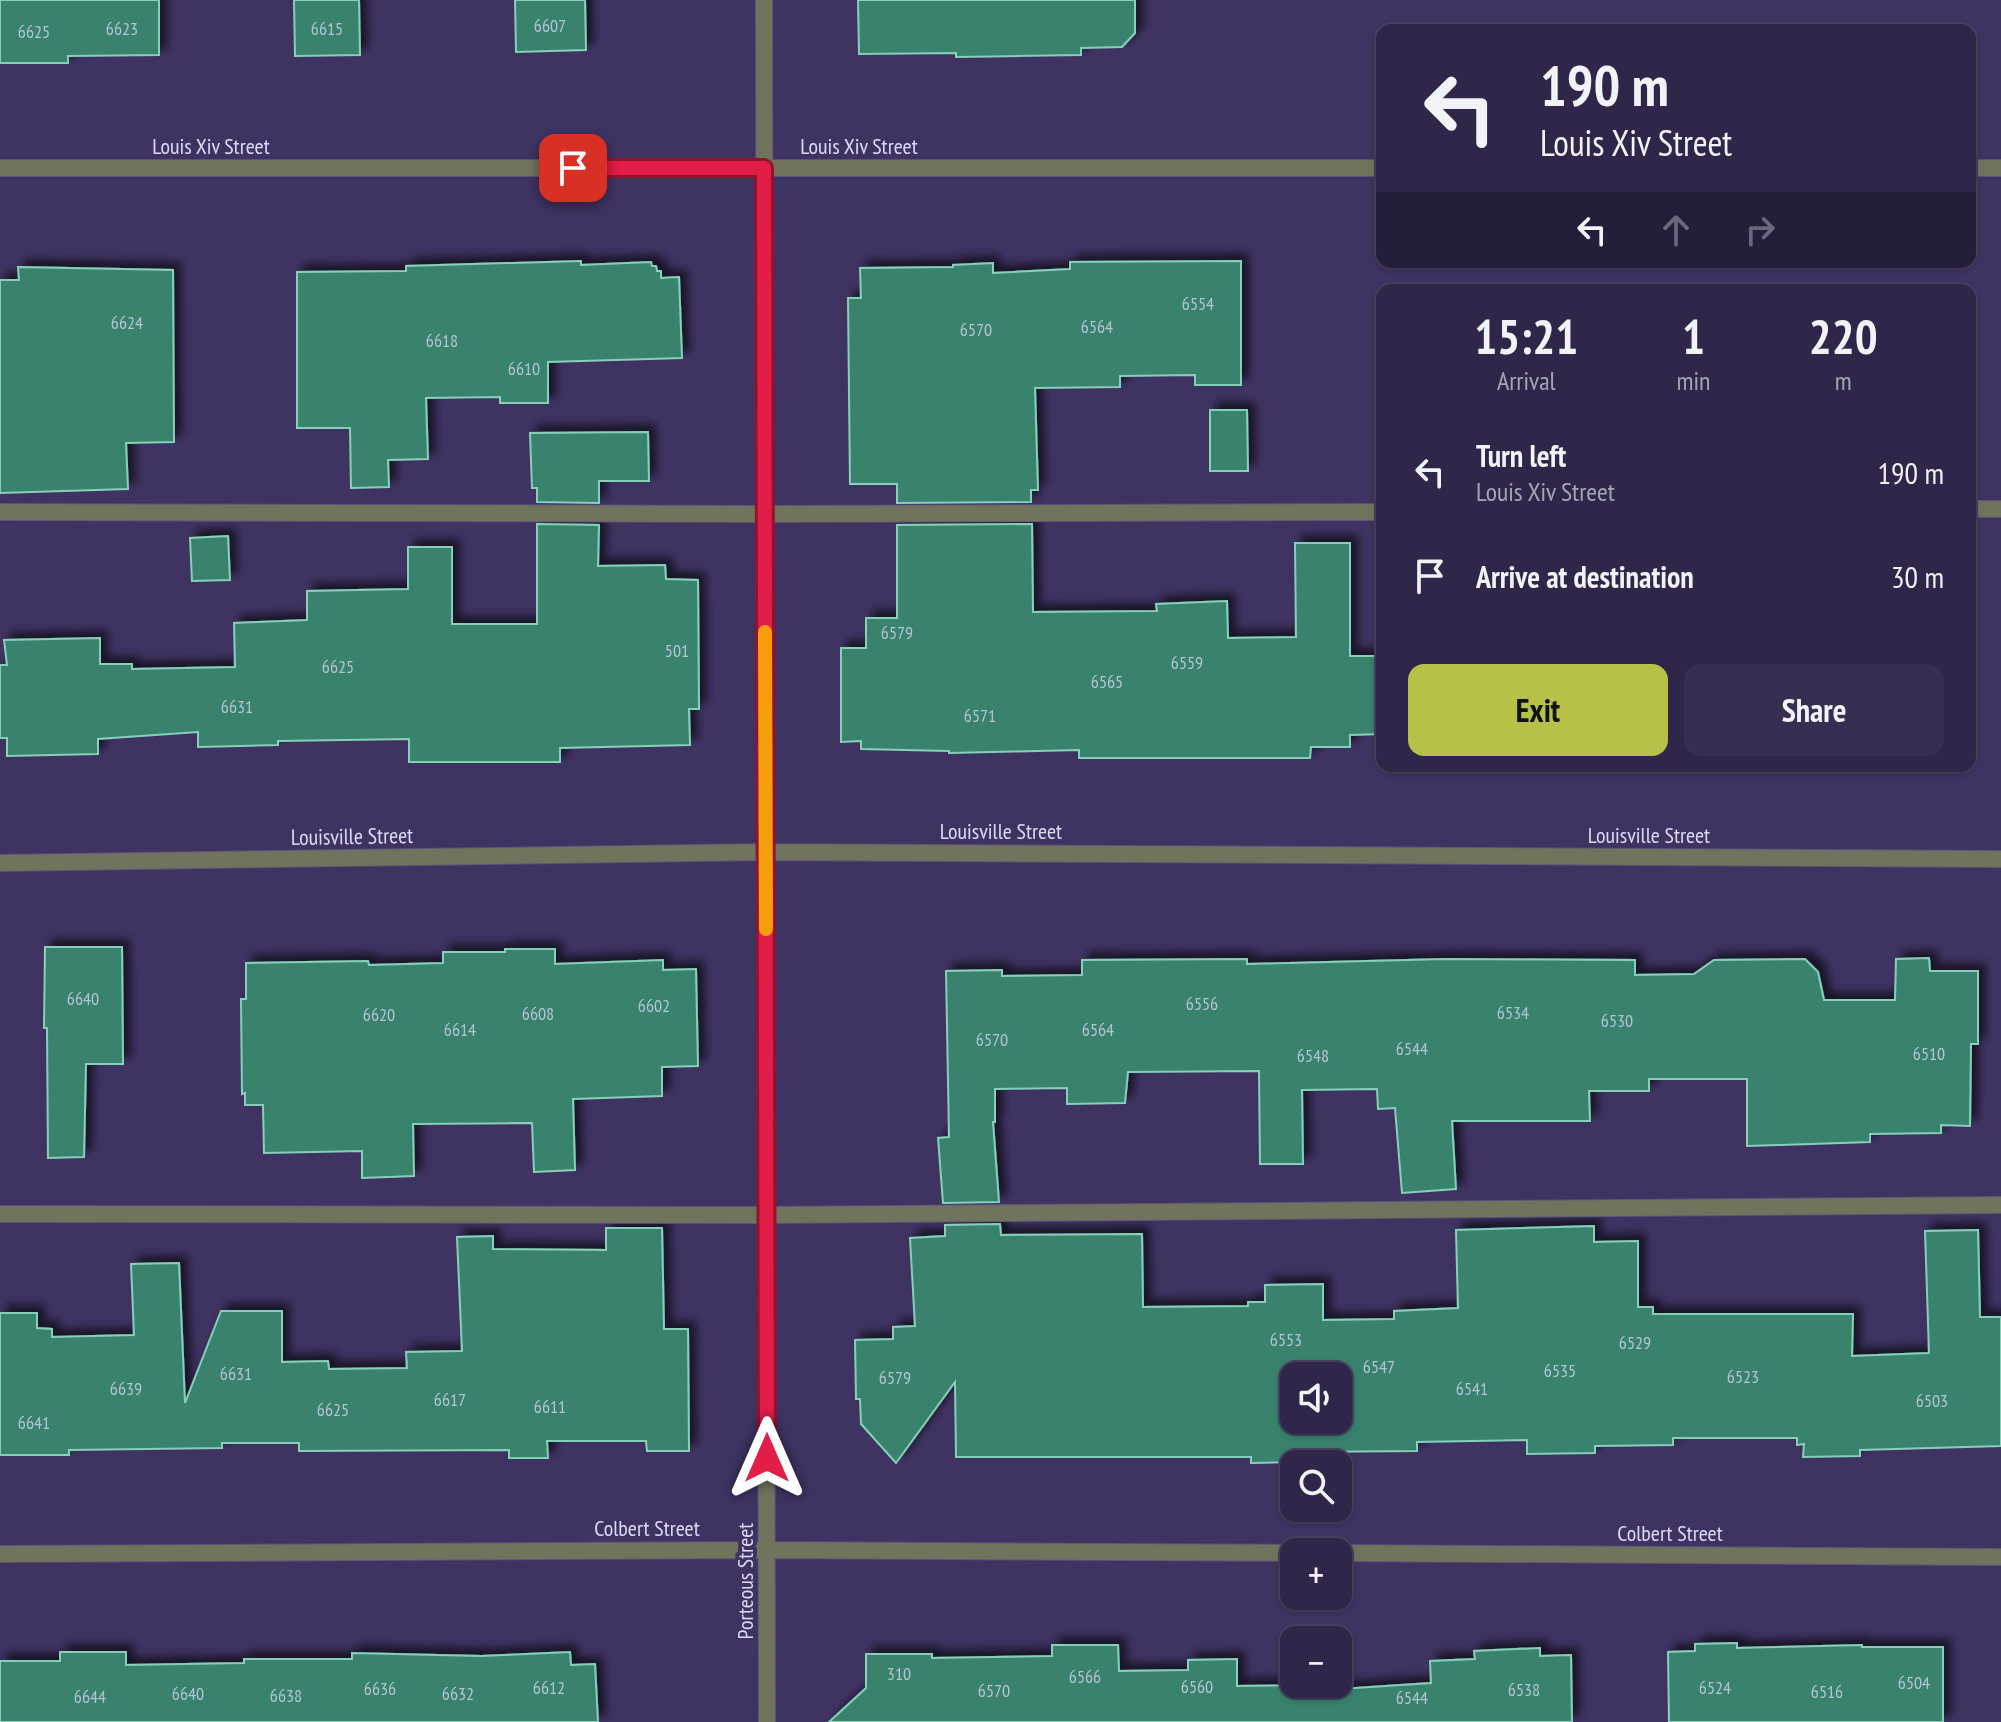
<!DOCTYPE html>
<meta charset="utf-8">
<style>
body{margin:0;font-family:"PT Sans Narrow",sans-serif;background:#372e51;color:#f1f3f6;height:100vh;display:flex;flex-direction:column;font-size:30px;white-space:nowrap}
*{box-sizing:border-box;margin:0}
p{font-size:26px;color:#a7a5b5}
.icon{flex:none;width:44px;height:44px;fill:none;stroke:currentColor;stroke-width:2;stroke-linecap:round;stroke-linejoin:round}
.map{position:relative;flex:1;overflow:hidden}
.details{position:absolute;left:1376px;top:284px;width:600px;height:488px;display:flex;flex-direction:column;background:#2f264a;border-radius:16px;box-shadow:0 2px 6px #0004,0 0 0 2px #4a4362}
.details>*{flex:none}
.top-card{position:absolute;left:1376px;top:24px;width:600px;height:244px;border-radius:16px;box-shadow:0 2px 6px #0004,0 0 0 2px #4a4362;background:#2f264a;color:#f1f3f6;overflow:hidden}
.controls{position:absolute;left:1280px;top:1362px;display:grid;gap:16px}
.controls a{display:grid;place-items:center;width:72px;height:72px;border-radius:16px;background:#2f264a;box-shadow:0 2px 6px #0004,0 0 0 2px #4a4362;font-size:40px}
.pin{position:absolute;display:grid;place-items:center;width:68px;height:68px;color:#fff;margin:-34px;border-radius:16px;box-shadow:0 4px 12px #0006}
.me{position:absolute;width:88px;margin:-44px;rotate:0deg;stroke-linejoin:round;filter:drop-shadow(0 0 6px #0008)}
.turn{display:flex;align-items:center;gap:28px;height:168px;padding:0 32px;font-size:36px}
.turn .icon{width:104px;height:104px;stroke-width:2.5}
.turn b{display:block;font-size:56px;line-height:68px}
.lanes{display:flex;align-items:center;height:76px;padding:0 32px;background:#0003;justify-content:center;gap:40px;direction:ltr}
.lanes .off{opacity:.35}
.eta{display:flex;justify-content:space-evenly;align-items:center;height:136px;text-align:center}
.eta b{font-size:48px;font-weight:800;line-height:56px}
.cta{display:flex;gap:16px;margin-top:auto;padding:16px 32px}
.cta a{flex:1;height:92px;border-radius:16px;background:#b8c147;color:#111;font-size:32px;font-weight:800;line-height:92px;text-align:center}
.cta a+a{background:#372e51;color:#f1f3f6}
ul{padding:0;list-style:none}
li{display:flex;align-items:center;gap:24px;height:104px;padding:0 32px}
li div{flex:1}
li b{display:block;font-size:30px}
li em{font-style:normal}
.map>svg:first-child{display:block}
.building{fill:#38826e;stroke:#86d0ba;stroke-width:2;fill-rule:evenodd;filter:url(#shadow)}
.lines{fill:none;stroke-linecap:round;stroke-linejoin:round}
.lane-casing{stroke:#5c517d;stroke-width:18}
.street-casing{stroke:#5c517d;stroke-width:18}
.lane{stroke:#71745c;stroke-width:16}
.street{stroke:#71745c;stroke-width:16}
.route-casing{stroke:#92132f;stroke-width:20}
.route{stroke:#e11d48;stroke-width:14}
.slow{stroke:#f59e0b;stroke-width:14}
.labels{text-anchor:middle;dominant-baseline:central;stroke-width:8;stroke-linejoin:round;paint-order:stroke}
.number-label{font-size:18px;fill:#b5c4d5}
.street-label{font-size:22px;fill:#dfdaf7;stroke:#3f3362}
</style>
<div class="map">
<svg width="2001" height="1722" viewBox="0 0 2001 1722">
<defs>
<filter id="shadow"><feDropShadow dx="7" dy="-7" stdDeviation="4" flood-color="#0009"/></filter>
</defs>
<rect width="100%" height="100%" fill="#3f3362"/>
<!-- building -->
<path class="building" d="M0 0H159V55L68 56V63H0Z
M294 0H359L360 55 295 56Z
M515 0H585L586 50 516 52Z
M858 0H1135V33L1122 47 1081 48V55L956 57V53L859 54Z
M581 261V265L651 262 652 266H656L657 271H661V278L679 277 682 358 548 362V403H500V397L426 398 428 459 388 460 389 487 351 488 350 428H297V272L406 271V266Z
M1241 261V385H1195V375L1120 376V387L1035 388 1038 490H1031V502L897 503V484H850L848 298H861L860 268 953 267V265L993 263V273L1070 269V262Z
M18 267 173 270 174 442 126 443 128 489 0 493V280H19Z
M1210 410H1247L1248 471H1210Z
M648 432 649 481H599V503L537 502V488H532L530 433Z
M537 524 599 525 598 566 665 565 666 579 698 580 699 709H689L690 745 560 748V762H409V739L278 741V745L198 747V732L98 739V754L7 756V738H0V665H7L4 640 100 638V664H132V669L235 667 234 623 307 620V591L408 589V547H452V624H537Z
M1032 524 1033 612 1157 611 1156 604 1227 601 1228 638 1296 637 1295 543H1350V656H1382V734L1350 735V747H1311L1310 758H1079V750L949 753V751L861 749V741L841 742V648H866V618H897V525Z
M228 536 230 580 192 581 190 538Z
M45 947H122L123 1064H86L84 1157 48 1158 47 1028H44Z
M505 949H555V964L663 960V970L696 969 698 1066 662 1067V1096L573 1099 575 1170 534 1172 532 1123 413 1124 414 1176 362 1178V1151L264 1153 263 1105H245V1093L242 1094 241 999H246V963L368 961 369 965 443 963V952H505Z
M1929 958 1930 971H1978V1044H1971L1970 1126 1941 1125V1133L1870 1134V1142L1747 1146V1079H1649V1091H1589L1590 1121H1452L1456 1189 1402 1193 1395 1108 1378 1109 1377 1089 1302 1090 1303 1164H1260L1259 1071 1128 1072 1125 1103 1067 1104V1088L995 1089V1122H993L999 1202 943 1203 938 1138 949 1137 946 971 1002 970V976L1082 975V960L1247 959V964L1446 959 1635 960V975L1694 974 1714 960 1805 959 1818 972 1824 1000H1895L1896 959Z
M1000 1224 1001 1235 1142 1234 1143 1307 1248 1306V1302H1265V1285L1323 1284V1320L1394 1319V1311L1458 1308 1456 1230 1594 1226V1242L1638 1241V1307H1653V1314H1853L1852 1356 1929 1353 1925 1231 1978 1230 1980 1317H2001V1446L1860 1450V1456L1803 1457 1804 1444 1797 1445V1438H1673V1445L1595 1446V1453L1527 1454V1440L1417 1442V1451L1298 1452V1462L1251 1463V1457H956L955 1382 896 1463 861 1424 860 1399H856L855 1340 893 1339V1327L915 1326 910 1238 945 1236V1225ZM1294 1376H1338V1420H1294Z
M606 1228H662L664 1329H688L689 1451H647L646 1441H547L548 1458H509V1450L299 1451V1443H222V1448L69 1450V1455H0V1313H37V1328L52 1329V1337L134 1335 131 1264 179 1263 185 1403 221 1311H282V1362L328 1361 329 1369 407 1368 406 1352 462 1351 457 1237 493 1236V1249L606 1250Z
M1737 1643V1648L1862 1645V1647H1943V1722H1669L1668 1652 1695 1651V1644Z
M1052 1645H1118L1119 1671 1188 1670V1660L1237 1659V1686L1340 1685V1689L1431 1683 1430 1661 1475 1659 1474 1651 1540 1648V1656L1571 1655 1572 1722H829L866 1688V1654H932V1658L1052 1656Z
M60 1652H126V1665L244 1663V1659H352V1653L481 1656 570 1652 571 1665 595 1664 598 1722H0V1661H60Z"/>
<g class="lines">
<!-- lane casing -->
<g class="lane-casing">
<path id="lane" d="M1970 509H2001
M0 512 765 514 1382 512
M0 1214 767 1215 2001 1205"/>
</g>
<!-- street casing -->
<g class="street-casing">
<path id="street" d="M764 0 767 1722
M0 168H1382
M1970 168H2001
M0 863 766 852 2001 859
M1338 1553 2001 1557
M0 1554 767 1550 1294 1553"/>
</g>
<!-- lane -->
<use href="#lane" class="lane"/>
<!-- street -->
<use href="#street" class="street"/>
</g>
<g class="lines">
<!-- route casing -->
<g class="route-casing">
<path id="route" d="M573 168H764L767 1458"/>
</g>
<!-- route -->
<use href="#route" class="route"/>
<!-- slow -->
<path class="slow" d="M765 632 766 929"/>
</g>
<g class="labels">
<!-- number labels -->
<g class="number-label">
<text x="550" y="25">6607</text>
<text x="122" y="28">6623</text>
<text x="327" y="28">6615</text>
<text x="34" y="31">6625</text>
<text x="1198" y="303">6554</text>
<text x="127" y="322">6624</text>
<text x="1097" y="326">6564</text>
<text x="976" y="329">6570</text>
<text x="442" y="340">6618</text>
<text x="524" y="368">6610</text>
<text x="897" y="632">6579</text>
<text x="677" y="650">501</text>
<text x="1187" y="662">6559</text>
<text x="338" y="666">6625</text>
<text x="1107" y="681">6565</text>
<text x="237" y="706">6631</text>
<text x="980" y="715">6571</text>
<text x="83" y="998">6640</text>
<text x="1202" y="1003">6556</text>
<text x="654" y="1005">6602</text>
<text x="1513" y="1012">6534</text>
<text x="538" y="1013">6608</text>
<text x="379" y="1014">6620</text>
<text x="1617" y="1020">6530</text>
<text x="460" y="1029">6614</text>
<text x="1098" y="1029">6564</text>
<text x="992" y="1039">6570</text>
<text x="1412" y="1048">6544</text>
<text x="1929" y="1053">6510</text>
<text x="1313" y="1055">6548</text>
<text x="1286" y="1339">6553</text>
<text x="1635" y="1342">6529</text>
<text x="1379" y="1366">6547</text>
<text x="1560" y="1370">6535</text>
<text x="236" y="1373">6631</text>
<text x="1743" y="1376">6523</text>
<text x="895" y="1377">6579</text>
<text x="126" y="1388">6639</text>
<text x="1472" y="1388">6541</text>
<text x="450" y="1399">6617</text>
<text x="1932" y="1400">6503</text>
<text x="550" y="1406">6611</text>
<text x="333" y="1409">6625</text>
<text x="34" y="1422">6641</text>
<text x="899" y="1673">310</text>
<text x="1085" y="1676">6566</text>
<text x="1914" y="1682">6504</text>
<text x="1197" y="1686">6560</text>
<text x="549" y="1687">6612</text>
<text x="1715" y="1687">6524</text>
<text x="380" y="1688">6636</text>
<text x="1524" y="1689">6538</text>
<text x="994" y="1690">6570</text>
<text x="1827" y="1691">6516</text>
<text x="188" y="1693">6640</text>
<text x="458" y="1693">6632</text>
<text x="286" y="1695">6638</text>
<text x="90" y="1696">6644</text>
<text x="1412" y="1697">6544</text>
</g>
<!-- street labels -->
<g class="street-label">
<text x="211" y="146">Louis Xiv Street</text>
<text x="859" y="146">Louis Xiv Street</text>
<text x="1001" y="831">Louisville Street</text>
<text x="1649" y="835">Louisville Street</text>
<text transform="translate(352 836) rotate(-1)">Louisville Street</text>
<text x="647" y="1528">Colbert Street</text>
<text x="1670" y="1533">Colbert Street</text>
<text transform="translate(745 1581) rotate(-90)">Porteous Street</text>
</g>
</g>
</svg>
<div class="controls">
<a><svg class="icon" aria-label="sound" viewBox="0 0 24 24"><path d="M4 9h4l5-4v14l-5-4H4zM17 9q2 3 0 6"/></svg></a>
<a><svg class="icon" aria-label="search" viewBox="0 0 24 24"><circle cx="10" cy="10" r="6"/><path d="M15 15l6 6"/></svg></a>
<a>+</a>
<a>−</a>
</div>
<div class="pin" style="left:573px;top:168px;background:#d93025"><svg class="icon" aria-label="arrive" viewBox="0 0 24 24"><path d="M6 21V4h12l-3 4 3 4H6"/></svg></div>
<svg class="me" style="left:767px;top:1458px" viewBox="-20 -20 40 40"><path d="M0-17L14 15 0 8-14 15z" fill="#e11d48" stroke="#fff" stroke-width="4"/></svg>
<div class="top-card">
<div class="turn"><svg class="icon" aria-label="left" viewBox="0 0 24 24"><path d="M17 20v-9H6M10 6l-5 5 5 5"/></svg><div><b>190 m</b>Louis Xiv Street</div></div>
<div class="lanes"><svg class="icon" aria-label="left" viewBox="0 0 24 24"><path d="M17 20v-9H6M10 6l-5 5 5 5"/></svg><svg class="icon off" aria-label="ahead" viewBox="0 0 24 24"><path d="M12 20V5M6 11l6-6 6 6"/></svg><svg class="icon off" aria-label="right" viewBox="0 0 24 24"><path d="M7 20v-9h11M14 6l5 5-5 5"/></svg></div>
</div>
<section class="details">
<div class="eta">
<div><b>15:21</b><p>Arrival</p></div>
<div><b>1</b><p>min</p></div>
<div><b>220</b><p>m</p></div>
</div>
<ul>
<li><svg class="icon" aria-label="left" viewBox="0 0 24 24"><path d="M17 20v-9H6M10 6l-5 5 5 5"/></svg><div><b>Turn left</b><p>Louis Xiv Street</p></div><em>190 m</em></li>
<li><svg class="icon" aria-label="arrive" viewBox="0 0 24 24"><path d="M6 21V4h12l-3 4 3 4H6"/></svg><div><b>Arrive at destination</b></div><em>30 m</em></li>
</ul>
<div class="cta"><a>Exit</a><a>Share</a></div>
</section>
</div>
